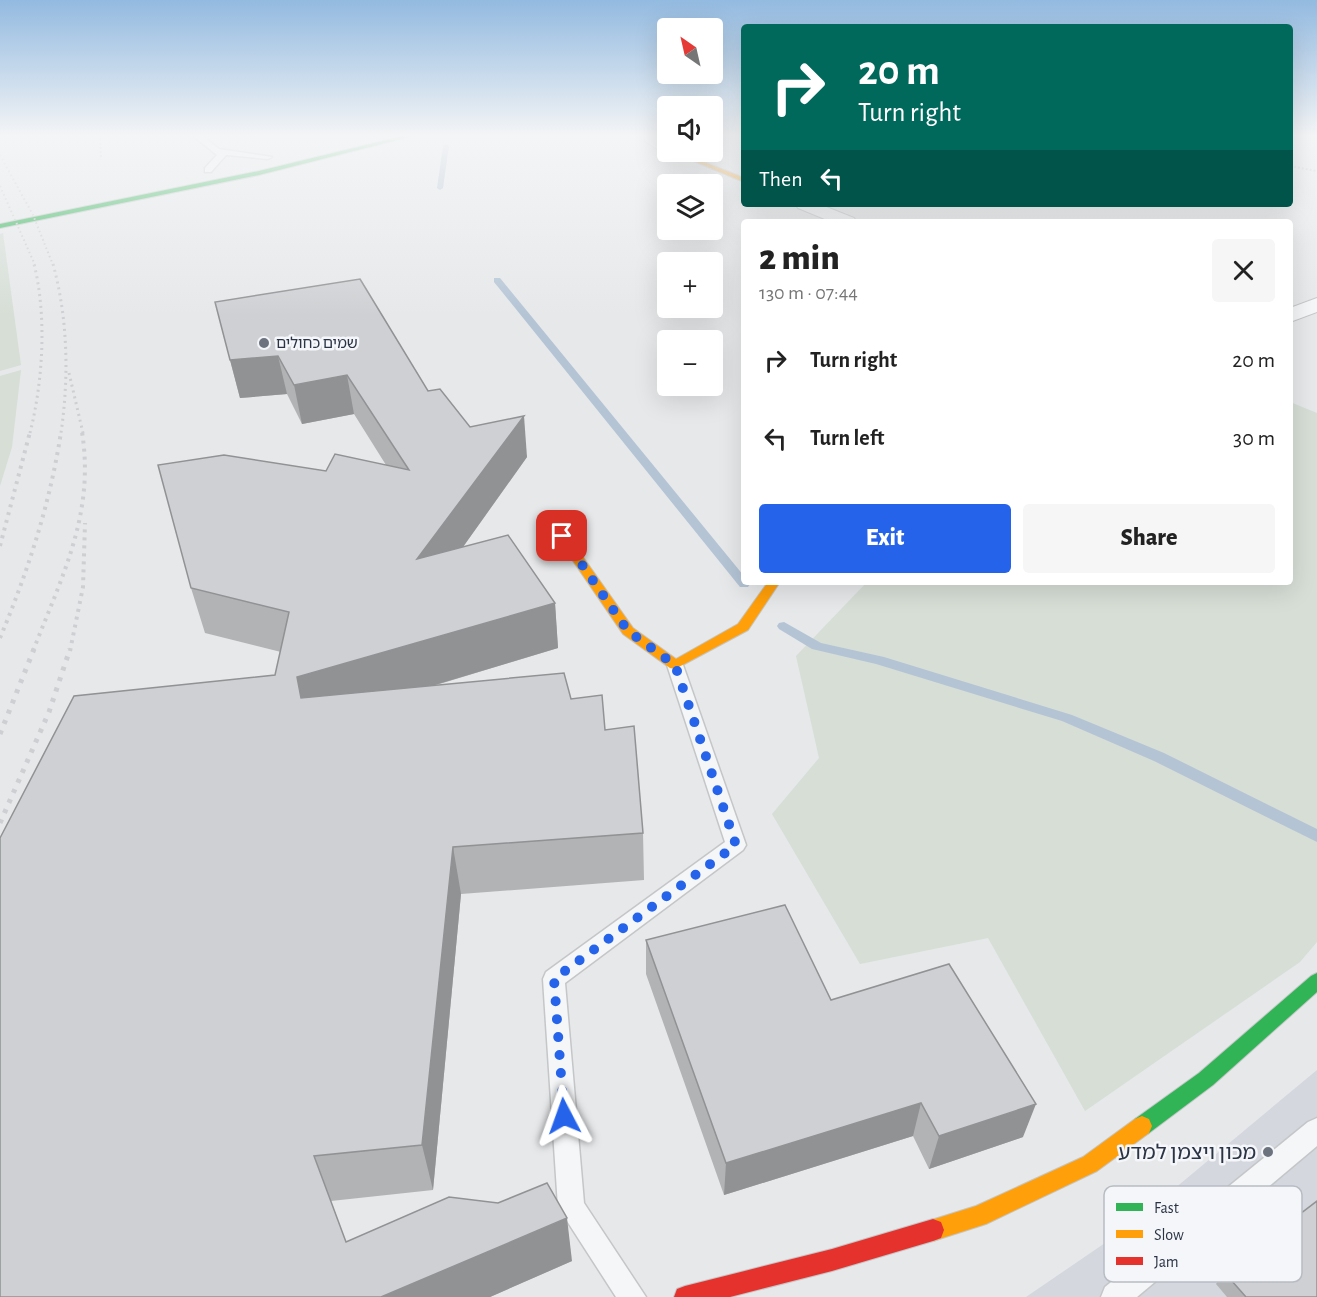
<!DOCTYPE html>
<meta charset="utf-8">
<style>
:root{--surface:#fff;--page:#f6f6f6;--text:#222;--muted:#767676;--accent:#2563eb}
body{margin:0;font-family:"Alegreya Sans","Noto Sans Hebrew",sans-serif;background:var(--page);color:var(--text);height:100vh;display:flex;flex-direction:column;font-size:22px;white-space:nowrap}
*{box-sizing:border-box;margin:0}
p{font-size:20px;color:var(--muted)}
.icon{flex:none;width:33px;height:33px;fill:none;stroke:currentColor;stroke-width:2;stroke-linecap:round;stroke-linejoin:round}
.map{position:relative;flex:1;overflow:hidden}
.side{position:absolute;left:741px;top:219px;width:552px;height:366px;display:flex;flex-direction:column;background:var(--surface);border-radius:6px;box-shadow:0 6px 24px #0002}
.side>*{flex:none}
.hud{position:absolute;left:741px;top:24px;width:552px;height:183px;border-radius:6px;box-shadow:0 6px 24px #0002;background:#00695c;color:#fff;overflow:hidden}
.needle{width:39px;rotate:326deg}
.buttons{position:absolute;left:657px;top:18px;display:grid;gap:12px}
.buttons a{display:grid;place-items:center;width:66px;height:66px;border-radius:6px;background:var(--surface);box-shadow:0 6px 24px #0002;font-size:30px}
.pin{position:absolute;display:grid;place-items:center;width:51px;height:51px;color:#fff;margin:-26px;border-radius:12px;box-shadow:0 3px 9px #0006}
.me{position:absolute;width:66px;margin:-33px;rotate:356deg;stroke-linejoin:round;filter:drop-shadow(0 0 4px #0008)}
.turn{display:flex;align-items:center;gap:21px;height:126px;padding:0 18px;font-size:27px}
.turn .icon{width:78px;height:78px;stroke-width:2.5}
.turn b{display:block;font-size:42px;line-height:51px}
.then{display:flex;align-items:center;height:57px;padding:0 18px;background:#0003;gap:12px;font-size:22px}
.round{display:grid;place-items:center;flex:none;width:63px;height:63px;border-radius:6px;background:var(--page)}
.headline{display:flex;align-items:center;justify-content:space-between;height:102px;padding:0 18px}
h1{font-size:36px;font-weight:800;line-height:45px}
.primary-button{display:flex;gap:12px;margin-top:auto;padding:12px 18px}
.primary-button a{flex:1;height:69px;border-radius:6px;background:var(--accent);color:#fff;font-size:24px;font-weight:800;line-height:69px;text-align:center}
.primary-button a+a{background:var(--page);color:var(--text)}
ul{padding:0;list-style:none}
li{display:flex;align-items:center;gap:18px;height:78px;padding:0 18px}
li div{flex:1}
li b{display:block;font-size:22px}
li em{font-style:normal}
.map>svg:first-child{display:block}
</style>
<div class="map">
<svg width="1317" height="1297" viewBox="0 0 1317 1297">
<rect width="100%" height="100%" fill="#e6e8ea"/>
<!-- built -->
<path fill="#d4d7dd" d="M 1317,1070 L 1317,1297 L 1026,1297 L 1127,1228 Z"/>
<!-- green -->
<g fill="#d6ded6">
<path d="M 3,233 L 21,365 L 0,371 L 0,234 Z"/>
<path d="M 21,370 L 12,447 L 0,486 L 0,376 Z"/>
<path d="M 1290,402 L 1317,413 L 1317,942 L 1300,962 L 1085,1111 L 988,938 L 860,964 L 772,814 L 819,758 L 796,656 L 867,582 L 1290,582 Z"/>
</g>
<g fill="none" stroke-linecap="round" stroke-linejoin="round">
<!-- stream -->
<g fill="#b4c4d5" fill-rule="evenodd">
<path d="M 446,144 L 449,146 L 443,188 L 440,190 L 437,188 L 443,146 Z"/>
<path d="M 494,278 L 500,278 L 744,576 L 744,582 L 750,584 L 748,587 L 740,587 L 494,282 Z"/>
<path d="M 784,622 L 821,643 L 884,657 L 1072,715 L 1164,753 L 1317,829 L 1317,842 L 1154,761 L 1062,721 L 876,664 L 812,649 L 779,629 L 777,626 L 779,623 Z"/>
</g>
<!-- lane casing -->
<g stroke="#c4c6c8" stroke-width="3">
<g id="lane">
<path d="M 192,135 L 201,135 L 219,149 L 272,157 L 268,159 L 226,155 L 211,172 L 205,172 L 205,168 L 217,155 Z"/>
<path d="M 675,660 L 683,665 L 746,845 L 743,850 L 565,983 L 584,1203 L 646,1297 L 616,1297 L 558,1207 L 543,979 L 546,972 L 725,842 L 667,665 Z"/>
<path d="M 1317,1118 L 1317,1146 L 1137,1297 L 1101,1297 L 1105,1287 L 1308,1122 Z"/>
</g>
</g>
<!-- street casing -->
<g stroke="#c4c6c8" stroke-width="2">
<g id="street">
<path d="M 635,135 L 654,135 L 668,142 L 668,152 L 674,152 L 662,152 Z"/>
<path d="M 795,204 L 819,204 L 854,218 L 857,222 L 832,222 L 798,208 Z"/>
<path d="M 1317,298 L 1317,312 L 1290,322 L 1290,308 Z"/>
</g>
</g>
<!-- fast casing -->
<g stroke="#c4c6c8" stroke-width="2">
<g id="fast">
<path d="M 407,135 L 417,135 L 259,175 L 0,228 L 0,224 L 259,171 Z"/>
<path d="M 1317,973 L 1317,992 L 1213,1085 L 1149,1133 L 1142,1136 L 1135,1133 L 1132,1126 L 1135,1119 L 1199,1073 L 1311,976 Z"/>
</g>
</g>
<!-- slow casing -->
<g stroke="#c4c6c8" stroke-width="2">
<g id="slow">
<path d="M 672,152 L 679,152 L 744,178 L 744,182 Z"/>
<path d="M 562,532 L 566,533 L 633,628 L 676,659 L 738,624 L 768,582 L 780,582 L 748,630 L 675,669 L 670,668 L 623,634 L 556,536 Z"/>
<path d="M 1142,1116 L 1149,1119 L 1152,1126 L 1149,1133 L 1097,1171 L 986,1224 L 933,1241 L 925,1238 L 922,1230 L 925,1222 L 976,1206 L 1083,1157 L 1135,1119 Z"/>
</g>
</g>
<!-- jam casing -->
<g stroke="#c4c6c8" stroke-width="2">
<path id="jam" d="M 933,1219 L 941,1222 L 944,1230 L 941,1238 L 933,1241 L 832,1271 L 730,1297 L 674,1297 L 677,1289 L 685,1286 L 832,1249 Z"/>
</g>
<!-- path -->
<g stroke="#c5c6ca" stroke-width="2" stroke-dasharray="2 2" stroke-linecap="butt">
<path d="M 100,135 L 101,159"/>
<path d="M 1290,166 L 1317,171"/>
</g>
<!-- lane -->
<use href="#lane" fill="#f5f6f7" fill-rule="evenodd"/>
<!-- street -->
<use href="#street" fill="#f5f6f7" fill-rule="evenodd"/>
<!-- fast -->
<use href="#fast" fill="#30b455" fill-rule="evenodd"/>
<!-- slow -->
<use href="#slow" fill="#ff9f0a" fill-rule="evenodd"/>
<!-- jam -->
<use href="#jam" fill="#e5322d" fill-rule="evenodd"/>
<!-- rail-far3 -->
<g stroke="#cecfd2" stroke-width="2" stroke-dasharray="1.5 3" stroke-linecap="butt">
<path d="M 0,155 L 33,215 L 53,265"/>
<path d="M 0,186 L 35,265"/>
</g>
<!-- rail-far2 -->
<g stroke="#cecfd2" stroke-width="3" stroke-dasharray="2 4" stroke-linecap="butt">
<path d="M 53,264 C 68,319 69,377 61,433"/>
<path d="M 69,373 L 83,433"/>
<path d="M 30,433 C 43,381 47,316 34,264"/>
</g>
<!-- rail-far1 -->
<g stroke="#cecfd2" stroke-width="4" stroke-dasharray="3 5" stroke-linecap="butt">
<path d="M 0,546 L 30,432"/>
<path d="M 0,638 C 28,571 50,504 61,432"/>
<path d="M 33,651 C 62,576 95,514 82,432"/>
<path d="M 70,651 L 83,587 L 85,523"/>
</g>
<!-- rail -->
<g stroke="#cecfd2" stroke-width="5" stroke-dasharray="4 7" stroke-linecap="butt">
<path d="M 0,734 L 34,649"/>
<path d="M 0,823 L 49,712 L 70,649"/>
</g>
</g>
<!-- wall -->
<g fill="#b1b3b5">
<path d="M 215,302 L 428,391 L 470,427 L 527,457 L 463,547 L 555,603 L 558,648 L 433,686 L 571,699 L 605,730 L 643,833 L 644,880 L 461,894 L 433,1190 L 331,1201 L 346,1242 L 572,1261 L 490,1297 L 0,1297 L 275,675 L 281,652 L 205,633 L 191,588 L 326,471 L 386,465 L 354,414 L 302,424 L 287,394 L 240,398 Z"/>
<path d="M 646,940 L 831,1000 L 1023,1137 L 929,1169 L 913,1136 L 724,1195 L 646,974 Z"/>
<path d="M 1224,1272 L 1317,1297 L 1227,1297 L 1216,1284 Z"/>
</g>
<!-- shaded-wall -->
<g fill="#909294">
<path d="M 278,356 L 287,394 L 240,398 L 230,360 Z"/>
<path d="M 347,375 L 354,414 L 302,424 L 294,385 Z"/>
<path d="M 524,416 L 527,457 L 423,603 L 417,559 Z"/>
<path d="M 555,603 L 558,648 L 308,723 L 301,698 L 297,677 Z"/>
<path d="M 453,847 L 461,894 L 433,1190 L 422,1145 Z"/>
<path d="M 921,1103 L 913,1136 L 724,1195 L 726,1163 Z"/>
<path d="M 1036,1104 L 1023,1137 L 929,1169 L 939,1136 Z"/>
<path d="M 567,1218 L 572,1261 L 490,1297 L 381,1297 Z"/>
</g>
<!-- building -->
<g fill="#ced0d3" stroke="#909294" stroke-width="1.5">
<path d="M 360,279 L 428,391 L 440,389 L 470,427 L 524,416 L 417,559 L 508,535 L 555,603 L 297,677 L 301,698 L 564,673 L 571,699 L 602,695 L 605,730 L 634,726 L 643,833 L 453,847 L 422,1145 L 314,1156 L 346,1242 L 449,1197 L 498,1203 L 547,1183 L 567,1218 L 381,1297 L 0,1297 L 0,838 L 74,696 L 275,675 L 289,612 L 191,588 L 158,465 L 224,455 L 326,471 L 335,454 L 409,470 L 347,375 L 294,385 L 278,356 L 230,360 L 215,302 Z"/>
<path d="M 785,905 L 831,1000 L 949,964 L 1036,1104 L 939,1136 L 921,1103 L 726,1163 L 646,940 Z"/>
<path d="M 1317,1201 L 1317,1297 L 1246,1297 L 1224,1272 Z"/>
</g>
<!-- sky -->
<linearGradient id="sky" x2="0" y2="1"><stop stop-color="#93bae0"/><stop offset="0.43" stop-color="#f4f5f6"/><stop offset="1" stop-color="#f4f5f6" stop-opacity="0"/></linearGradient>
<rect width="1317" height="316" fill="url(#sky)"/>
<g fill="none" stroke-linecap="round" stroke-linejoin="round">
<!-- route -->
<path stroke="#2563eb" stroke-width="10" stroke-dasharray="0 18" d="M 562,536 L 628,631 L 675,665 L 736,845 L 554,979 L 564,1116"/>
</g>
<!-- markers -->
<g fill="#6c737f" stroke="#f4f6f9" stroke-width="2">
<circle cx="264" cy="343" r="6"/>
<circle cx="1268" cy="1152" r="6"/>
</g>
<g text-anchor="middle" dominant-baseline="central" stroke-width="5" stroke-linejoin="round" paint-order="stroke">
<!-- far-poi labels -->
<g font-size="15" fill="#2b3445" stroke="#f4f6f9" text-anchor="start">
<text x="276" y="343">שמים כחולים</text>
</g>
<!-- near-poi labels -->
<g font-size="21" fill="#2b3445" stroke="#f4f6f9" text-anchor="end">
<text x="1256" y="1152">מכון ויצמן למדע</text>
</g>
</g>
<!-- legend -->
<rect x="1104" y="1186" width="198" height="96" rx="9" fill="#f4f6f9" stroke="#b8bcc3" stroke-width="1.5"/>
<rect x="1116" y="1203" width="27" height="8" fill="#30b455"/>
<rect x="1116" y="1230" width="27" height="8" fill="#ff9f0a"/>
<rect x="1116" y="1257" width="27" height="8" fill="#e5322d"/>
<g font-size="16" fill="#2b3445">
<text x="1154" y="1213">Fast</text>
<text x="1154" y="1240">Slow</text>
<text x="1154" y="1267">Jam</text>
</g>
</svg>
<div class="buttons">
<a><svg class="needle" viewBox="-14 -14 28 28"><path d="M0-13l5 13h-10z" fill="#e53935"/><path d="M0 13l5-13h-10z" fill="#767676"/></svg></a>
<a><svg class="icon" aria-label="sound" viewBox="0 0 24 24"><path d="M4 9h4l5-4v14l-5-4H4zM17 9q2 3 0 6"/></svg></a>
<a><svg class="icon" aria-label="layers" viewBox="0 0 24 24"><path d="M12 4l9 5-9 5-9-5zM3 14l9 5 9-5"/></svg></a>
<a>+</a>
<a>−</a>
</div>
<div class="pin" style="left:562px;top:536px;background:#d93025"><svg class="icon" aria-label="arrive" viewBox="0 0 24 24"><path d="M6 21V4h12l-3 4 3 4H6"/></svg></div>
<svg class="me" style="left:564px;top:1116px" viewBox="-20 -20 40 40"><path d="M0-17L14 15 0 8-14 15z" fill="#2563eb" stroke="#fff" stroke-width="4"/></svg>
<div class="hud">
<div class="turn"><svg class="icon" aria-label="right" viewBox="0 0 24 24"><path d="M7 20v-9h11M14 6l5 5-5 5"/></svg><div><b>20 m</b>Turn right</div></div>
<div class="then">Then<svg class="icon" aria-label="left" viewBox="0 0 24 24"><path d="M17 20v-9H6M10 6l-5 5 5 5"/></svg></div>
</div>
<section class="side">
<div class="headline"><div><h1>2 min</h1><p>130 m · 07:44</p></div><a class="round"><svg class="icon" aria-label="close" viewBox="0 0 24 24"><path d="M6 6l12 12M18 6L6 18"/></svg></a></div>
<ul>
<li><svg class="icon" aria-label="right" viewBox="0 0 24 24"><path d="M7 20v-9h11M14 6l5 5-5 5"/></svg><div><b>Turn right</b></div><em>20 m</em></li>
<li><svg class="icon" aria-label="left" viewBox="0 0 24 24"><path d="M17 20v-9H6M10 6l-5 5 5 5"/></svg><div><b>Turn left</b></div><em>30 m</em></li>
</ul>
<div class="primary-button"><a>Exit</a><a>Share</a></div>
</section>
</div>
